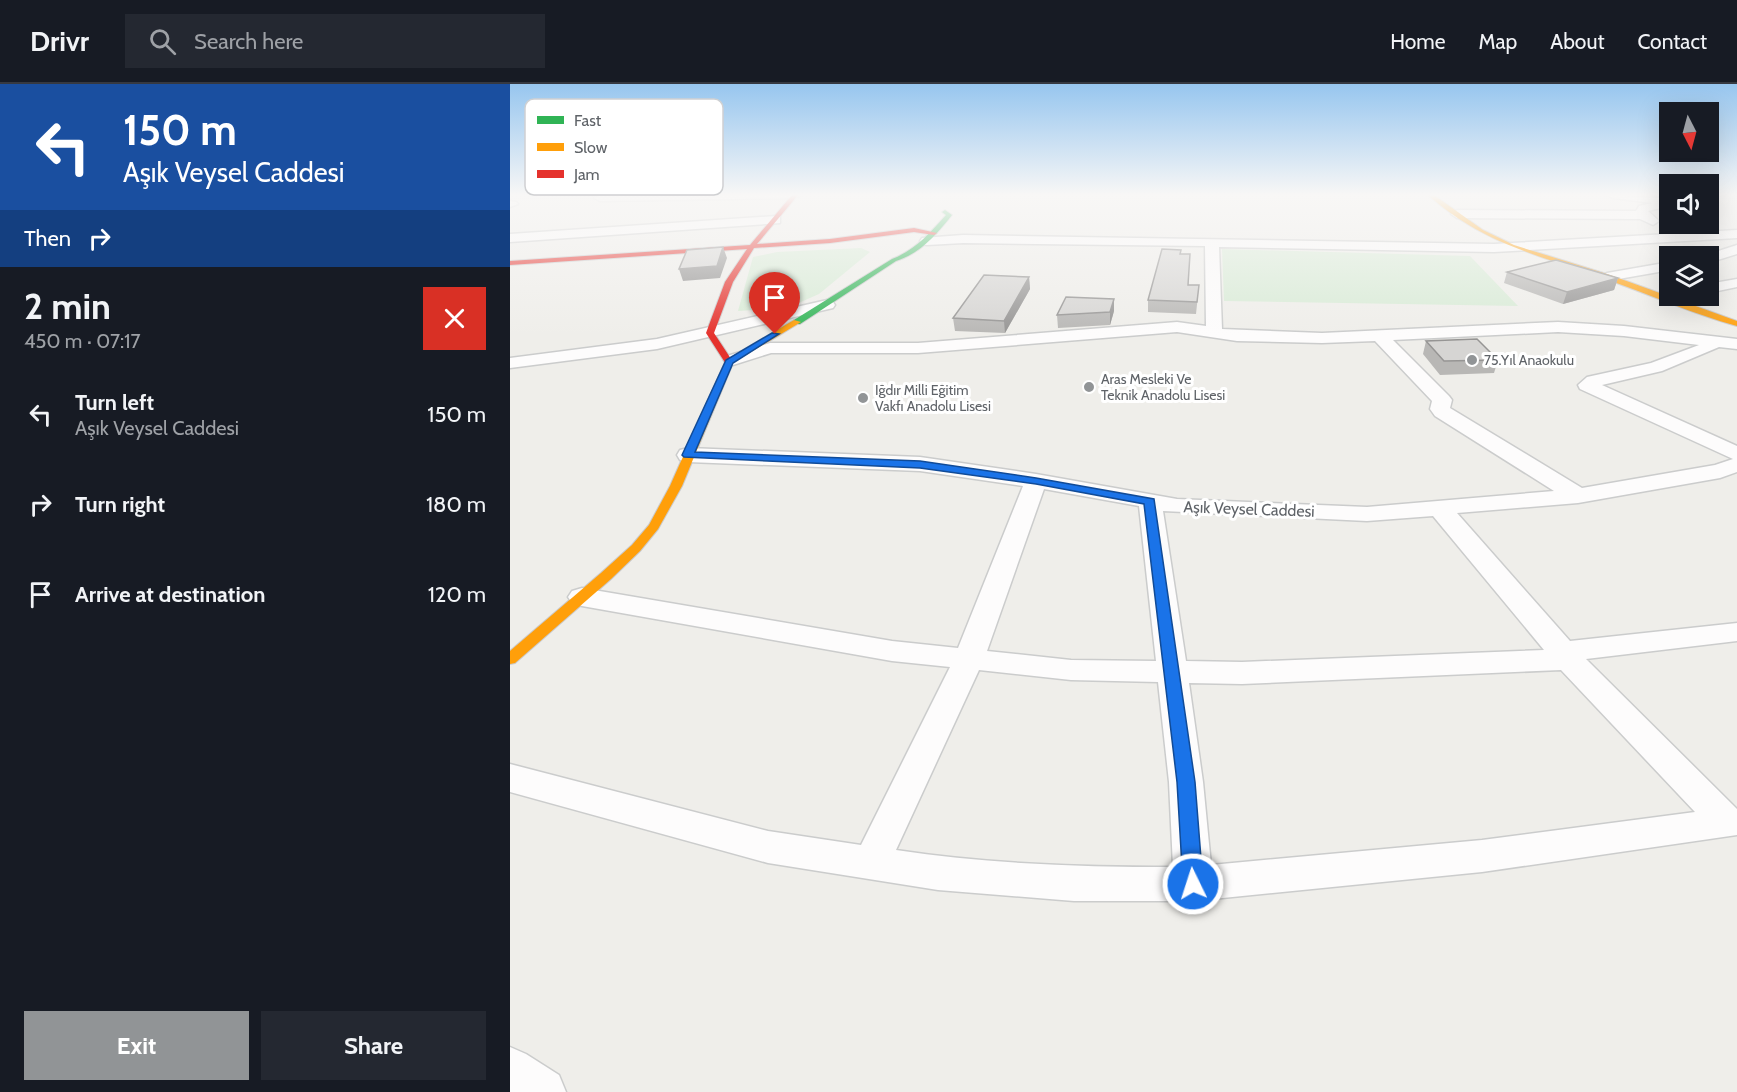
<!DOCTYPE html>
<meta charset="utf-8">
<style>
:root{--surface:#171b24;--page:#242831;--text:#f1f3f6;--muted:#9ea1a6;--line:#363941;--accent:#919496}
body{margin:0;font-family:Cabin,sans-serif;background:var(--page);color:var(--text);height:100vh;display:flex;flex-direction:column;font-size:22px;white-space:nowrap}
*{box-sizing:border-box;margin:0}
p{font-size:20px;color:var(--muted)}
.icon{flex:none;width:33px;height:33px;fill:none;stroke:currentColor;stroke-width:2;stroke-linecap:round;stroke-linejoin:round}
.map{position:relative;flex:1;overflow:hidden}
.panel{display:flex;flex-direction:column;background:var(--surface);width:510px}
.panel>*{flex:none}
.top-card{background:#1a4fa0;color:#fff;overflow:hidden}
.needle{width:39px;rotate:174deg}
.tools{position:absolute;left:1149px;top:18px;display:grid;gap:12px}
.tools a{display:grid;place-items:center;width:60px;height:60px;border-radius:0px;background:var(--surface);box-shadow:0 6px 24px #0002;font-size:30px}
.pin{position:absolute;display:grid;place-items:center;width:51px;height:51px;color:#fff;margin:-62px -26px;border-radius:50% 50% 50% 0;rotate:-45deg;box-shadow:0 0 6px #0007}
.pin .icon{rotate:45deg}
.me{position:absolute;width:66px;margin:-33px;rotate:356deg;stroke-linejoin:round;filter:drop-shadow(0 0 4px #0008)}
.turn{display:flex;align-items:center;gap:21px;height:126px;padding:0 24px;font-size:27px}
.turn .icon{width:78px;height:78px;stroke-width:2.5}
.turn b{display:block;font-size:42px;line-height:51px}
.then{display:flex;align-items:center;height:57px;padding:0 24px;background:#0003;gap:12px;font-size:22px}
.round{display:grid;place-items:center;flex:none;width:63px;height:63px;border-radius:0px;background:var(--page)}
.overview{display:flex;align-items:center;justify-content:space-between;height:102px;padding:0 24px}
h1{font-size:36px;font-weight:700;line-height:45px}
.action{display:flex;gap:12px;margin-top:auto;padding:12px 24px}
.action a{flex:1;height:69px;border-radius:0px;background:var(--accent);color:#fff;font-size:24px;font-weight:700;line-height:69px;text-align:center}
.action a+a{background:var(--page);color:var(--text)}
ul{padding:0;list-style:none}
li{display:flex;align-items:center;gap:18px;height:90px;padding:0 24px}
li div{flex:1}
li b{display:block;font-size:22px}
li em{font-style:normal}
header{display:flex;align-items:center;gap:36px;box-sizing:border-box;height:84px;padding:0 30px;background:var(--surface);border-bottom:2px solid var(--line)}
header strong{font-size:28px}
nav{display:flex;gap:33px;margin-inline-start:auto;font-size:21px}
.search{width:420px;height:54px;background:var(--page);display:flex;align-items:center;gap:15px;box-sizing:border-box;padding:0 21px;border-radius:0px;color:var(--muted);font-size:22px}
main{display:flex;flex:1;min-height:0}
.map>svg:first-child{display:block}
</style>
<header>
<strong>Drivr</strong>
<div class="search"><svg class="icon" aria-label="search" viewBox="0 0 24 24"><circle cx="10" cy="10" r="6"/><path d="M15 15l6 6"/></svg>Search here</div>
<nav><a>Home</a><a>Map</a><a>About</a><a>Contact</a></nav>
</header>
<main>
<section class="panel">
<div class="top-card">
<div class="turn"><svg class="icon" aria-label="left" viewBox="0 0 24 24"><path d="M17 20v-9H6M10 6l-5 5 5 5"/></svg><div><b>150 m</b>Aşık Veysel Caddesi</div></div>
<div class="then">Then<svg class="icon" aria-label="right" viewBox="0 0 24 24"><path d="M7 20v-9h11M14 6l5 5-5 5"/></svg></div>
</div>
<div class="overview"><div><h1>2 min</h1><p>450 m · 07:17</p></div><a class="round" style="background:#d93025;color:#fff"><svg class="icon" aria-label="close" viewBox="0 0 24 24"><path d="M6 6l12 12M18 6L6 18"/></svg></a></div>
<ul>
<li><svg class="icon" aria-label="left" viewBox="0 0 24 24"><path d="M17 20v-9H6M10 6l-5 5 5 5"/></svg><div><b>Turn left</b><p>Aşık Veysel Caddesi</p></div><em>150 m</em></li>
<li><svg class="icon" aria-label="right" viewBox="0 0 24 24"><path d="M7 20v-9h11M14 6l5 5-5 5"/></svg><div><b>Turn right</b></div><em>180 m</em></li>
<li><svg class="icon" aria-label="arrive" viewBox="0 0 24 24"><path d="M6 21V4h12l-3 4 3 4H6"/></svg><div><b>Arrive at destination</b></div><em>120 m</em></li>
</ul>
<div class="action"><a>Exit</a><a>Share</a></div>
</section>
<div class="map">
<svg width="1227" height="1008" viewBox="0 0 1227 1008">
<rect width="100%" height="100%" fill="#efeeea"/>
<!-- green -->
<g fill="#d8ebd6">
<path d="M 351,164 L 360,168 L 309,210 L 284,221 L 274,224 L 228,227 L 243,173 L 267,168 Z"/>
<path d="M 712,165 L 960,172 L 1008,222 L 714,217 Z"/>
</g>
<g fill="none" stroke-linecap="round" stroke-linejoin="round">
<!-- street casing -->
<g stroke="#cbcccc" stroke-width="3">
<g id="street">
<path d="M 291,111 L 285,114 L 90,117 L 84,114 L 89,111 Z"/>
<path d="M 1097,111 L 1150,114 L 1151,117 L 1160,115 L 1160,122 L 1138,127 L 1149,137 L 1143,141 L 1130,135 L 947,134 L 941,130 L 947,126 L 1126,127 L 1129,122 L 1142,119 L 1103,114 Z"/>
<path d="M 0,117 L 6,118 L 8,120 L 0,123 Z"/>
<path d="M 266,132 L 270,133 L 270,139 L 0,158 L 0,150 Z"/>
<path d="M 1227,146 L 1227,154 L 984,168 L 709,163 L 712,245 L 812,249 L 1048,238 L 1114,242 L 1227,255 L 1227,265 L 1209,263 L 1152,287 L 1092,301 L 1227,362 L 1227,388 L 1210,394 L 1068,419 L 947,429 L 1060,557 L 1227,539 L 1227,557 L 1076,575 L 1227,725 L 1227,751 L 972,788 L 683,817 L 564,817 L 428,806 L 258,779 L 0,708 L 0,680 L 258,747 L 351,761 L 440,583 L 382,577 L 72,522 L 62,519 L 58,513 L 62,507 L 72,504 L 382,557 L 448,564 L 513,402 L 410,387 L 178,378 L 170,376 L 167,371 L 170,366 L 178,364 L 410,373 L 526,390 L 667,415 L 857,423 L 1044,407 L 925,332 L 920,325 L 922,317 L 865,257 L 812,259 L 727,257 L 667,248 L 408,269 L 261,269 L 223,281 L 217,280 L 214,276 L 217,272 L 260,259 L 408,259 L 667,238 L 696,242 L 695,162 L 453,159 L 417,161 L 412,160 L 410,157 L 412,154 L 453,151 L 984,160 ZM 1048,248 L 1114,252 L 1189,261 L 1141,279 L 1077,293 L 1068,301 L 1070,305 L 1223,375 L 1205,381 L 1072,404 L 940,324 L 942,316 L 939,312 L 883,256 ZM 534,405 L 629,422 L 646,577 L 561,576 L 477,567 ZM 653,427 L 857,437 L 923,432 L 1034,566 L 732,578 L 676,577 ZM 469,586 L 561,596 L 648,598 L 659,698 L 663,783 C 570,783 478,780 386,766 ZM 1051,586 L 1185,728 L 972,756 L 701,781 L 693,698 L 679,599 L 732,600 Z"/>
<path d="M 1227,161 L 1227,170 L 1198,179 L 1198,172 L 1193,172 Z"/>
<path d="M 1160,178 L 1160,186 L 1097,197 L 1090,193 L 1097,189 Z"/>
<path d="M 1227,195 L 1227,203 L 1198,209 L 1198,200 Z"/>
<path d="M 317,216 L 323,218 L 325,221 L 323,224 L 147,265 L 0,284 L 0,274 L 147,255 Z"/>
<path d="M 0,963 L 16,970 L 49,991 L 56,1008 L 0,1008 Z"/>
</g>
</g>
<!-- fast casing -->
<g stroke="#cacacb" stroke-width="2">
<path id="fast" d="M 435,126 L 442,131 C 426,151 411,169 386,177 L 290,240 L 284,240 L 284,236 L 382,175 C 405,166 419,150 436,131 L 432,128 Z"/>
</g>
<!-- slow casing -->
<g stroke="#cacacb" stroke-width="2">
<g id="slow">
<path d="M 918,111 L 924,111 L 973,146 L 1004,161 L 1100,191 L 1227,237 L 1227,242 C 1183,230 1141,211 1098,196 C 1030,171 974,161 918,111 Z"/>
<path d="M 284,236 L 291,238 L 223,279 L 172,402 L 148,445 L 130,467 L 101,495 L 5,579 L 0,580 L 0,567 L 91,489 L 122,461 L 139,441 L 160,402 L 216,276 Z"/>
</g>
</g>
<!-- jam casing -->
<g stroke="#cacacb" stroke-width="2">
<path id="jam" d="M 282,111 L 288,111 L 247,160 L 320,155 L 404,144 L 427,149 L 424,151 L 404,148 L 320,159 L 244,164 L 223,198 L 204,249 L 223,278 L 219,281 L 216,280 L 196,249 L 215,198 L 237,165 L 0,181 L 0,177 L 240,161 Z"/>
</g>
<!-- street -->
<use href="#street" fill="#fdfcfc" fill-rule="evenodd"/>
<!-- fast -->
<use href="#fast" fill="#30b455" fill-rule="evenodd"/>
<!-- slow -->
<use href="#slow" fill="#ff9f0a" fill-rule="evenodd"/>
<!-- jam -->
<use href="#jam" fill="#e5322d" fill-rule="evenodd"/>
</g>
<!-- wall -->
<g fill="#b8b7b5">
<path d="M 670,170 L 678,201 L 689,201 L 686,230 L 638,228 L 638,216 Z"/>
<path d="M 997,188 L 1108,194 L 1104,206 L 1053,220 L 994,199 Z"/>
<path d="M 519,193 L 520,205 L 495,249 L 445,247 L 443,234 Z"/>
<path d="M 604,227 L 600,241 L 548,244 L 547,231 Z"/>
<path d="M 916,257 L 988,276 L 984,289 L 930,291 L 913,270 Z"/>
</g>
<!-- shaded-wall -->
<g fill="#969594">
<path d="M 213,163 L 217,174 L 210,194 L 173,197 L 169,185 Z"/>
<path d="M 519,193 L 520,205 L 495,249 L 494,237 Z"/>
<path d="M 1108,194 L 1104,206 L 1053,220 L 1057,208 Z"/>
<path d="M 604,215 L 604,227 L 600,241 L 600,228 Z"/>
</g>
<!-- building -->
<g fill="#d6d5d3" stroke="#969594" stroke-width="1.5">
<path d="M 213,163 L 207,182 L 169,185 L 177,166 Z"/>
<path d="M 652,165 L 671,166 L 670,170 L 680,170 L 678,201 L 689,201 L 687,218 L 638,216 Z"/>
<path d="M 1046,176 L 1108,194 L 1057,208 L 997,188 Z"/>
<path d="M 474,191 L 519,193 L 494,237 L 443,234 Z"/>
<path d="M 556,213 L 604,215 L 600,228 L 547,231 Z"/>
<path d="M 967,255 L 988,276 L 934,277 L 916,257 Z"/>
</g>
<!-- sky -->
<linearGradient id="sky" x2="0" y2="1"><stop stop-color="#97c6ef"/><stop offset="0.44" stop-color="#f8f7f6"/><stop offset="1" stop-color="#f8f7f6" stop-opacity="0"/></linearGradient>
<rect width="1227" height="252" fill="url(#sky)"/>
<!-- route -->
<path fill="#1a73e8" stroke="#114b97" stroke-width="1.5" d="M 262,249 L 269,250 L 223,279 L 185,368 L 410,377 L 526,394 L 644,415 L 685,698 L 693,800 L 690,806 L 683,808 L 676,806 L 673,800 L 667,698 L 634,420 L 526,400 L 410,384 L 174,373 L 172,371 L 216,276 Z"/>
<!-- markers -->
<g fill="#919496" stroke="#fff" stroke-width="2">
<circle cx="962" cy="276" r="6"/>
<circle cx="579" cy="303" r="6"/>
<circle cx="353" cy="314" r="6"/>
</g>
<g text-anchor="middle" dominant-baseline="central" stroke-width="6" stroke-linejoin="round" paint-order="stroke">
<!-- far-poi labels -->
<g font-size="14" fill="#5f6368" stroke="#fff" text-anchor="start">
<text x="974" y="276">75.Yıl Anaokulu</text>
<text x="591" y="295">Aras Mesleki Ve<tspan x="591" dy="16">Teknik Anadolu Lisesi</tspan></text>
<text x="365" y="306">Iğdır Milli Eğitim<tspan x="365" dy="16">Vakfı Anadolu Lisesi</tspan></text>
</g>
<!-- street labels -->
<g font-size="16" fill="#5f6368" stroke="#fff">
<text transform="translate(739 425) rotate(2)">Aşık Veysel Caddesi</text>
</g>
</g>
<!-- legend -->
<rect x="15" y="15" width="198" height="96" rx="9" fill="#fff" stroke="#cfd0d2" stroke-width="1.5"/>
<rect x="27" y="32" width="27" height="8" fill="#30b455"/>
<rect x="27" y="59" width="27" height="8" fill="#ff9f0a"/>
<rect x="27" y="86" width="27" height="8" fill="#e5322d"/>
<g font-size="16" fill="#5f6368">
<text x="64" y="42">Fast</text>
<text x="64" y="69">Slow</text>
<text x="64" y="96">Jam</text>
</g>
</svg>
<div class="tools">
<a><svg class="needle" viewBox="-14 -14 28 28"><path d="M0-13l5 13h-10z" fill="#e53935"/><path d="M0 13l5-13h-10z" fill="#9ea1a6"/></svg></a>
<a><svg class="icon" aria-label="sound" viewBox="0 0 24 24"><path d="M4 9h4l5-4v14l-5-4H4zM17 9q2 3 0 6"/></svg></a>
<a><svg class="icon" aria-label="layers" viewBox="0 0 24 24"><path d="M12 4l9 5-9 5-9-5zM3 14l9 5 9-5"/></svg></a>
</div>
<div class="pin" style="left:265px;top:250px;background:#d93025"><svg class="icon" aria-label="arrive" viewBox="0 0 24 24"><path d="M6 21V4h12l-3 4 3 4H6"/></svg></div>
<svg class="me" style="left:683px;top:800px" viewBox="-20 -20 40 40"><circle r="17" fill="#1a73e8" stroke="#fff" stroke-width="3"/><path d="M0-11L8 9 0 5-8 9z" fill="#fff"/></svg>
</div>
</main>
